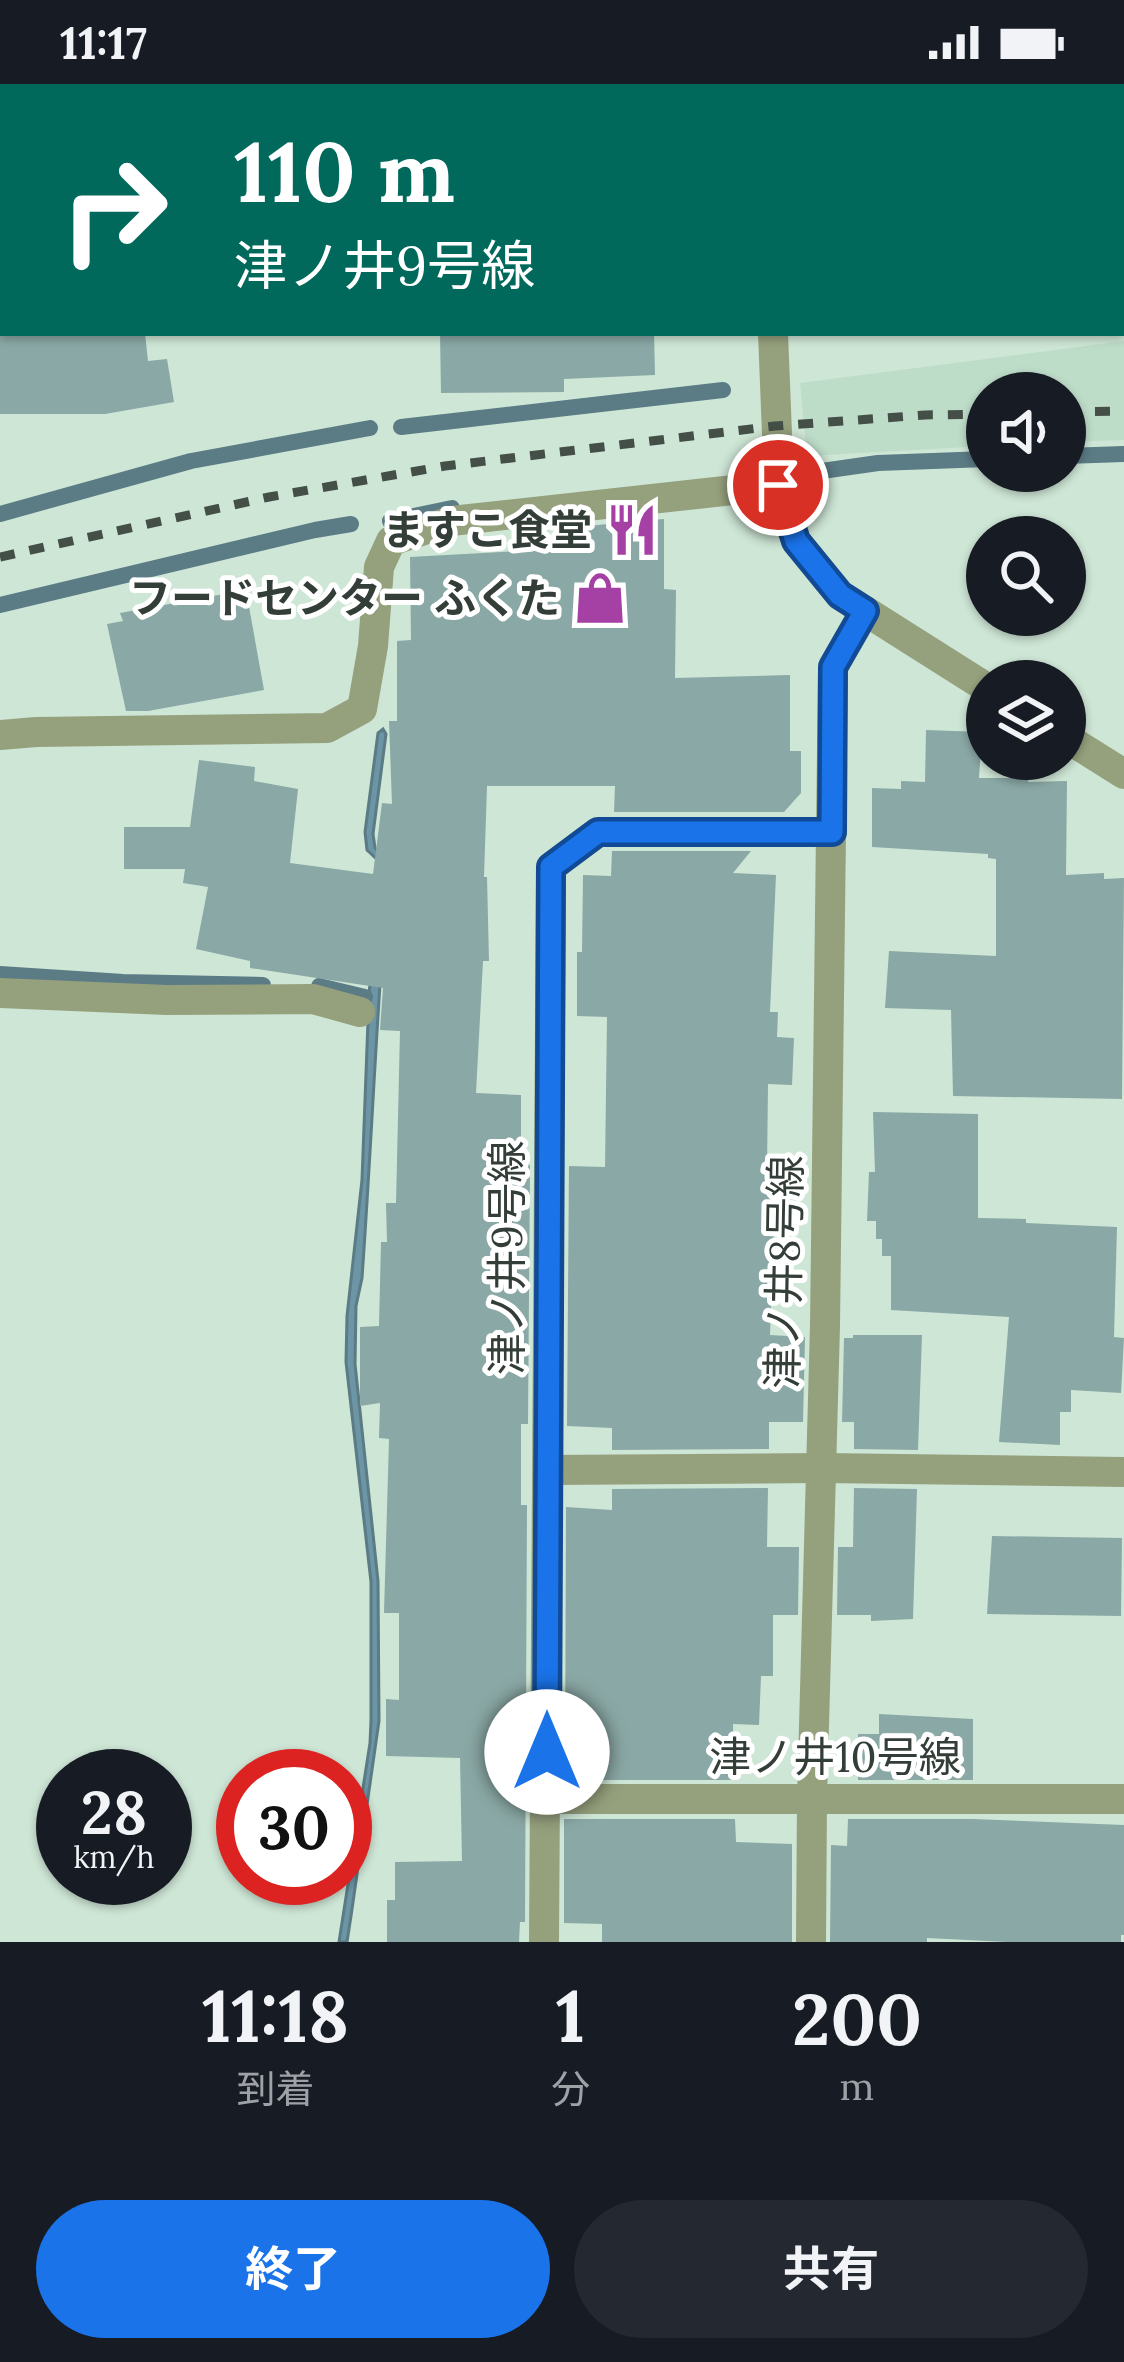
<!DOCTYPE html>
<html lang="ja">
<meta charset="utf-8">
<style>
:root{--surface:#171b24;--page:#242831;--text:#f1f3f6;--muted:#9ea1a6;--accent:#1a73e8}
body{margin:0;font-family:Lora,"Noto Sans JP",serif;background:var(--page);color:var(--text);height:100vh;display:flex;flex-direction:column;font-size:45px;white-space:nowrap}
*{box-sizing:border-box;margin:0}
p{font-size:39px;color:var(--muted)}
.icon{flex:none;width:66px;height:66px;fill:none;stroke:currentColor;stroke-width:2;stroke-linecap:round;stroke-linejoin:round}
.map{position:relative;height:1858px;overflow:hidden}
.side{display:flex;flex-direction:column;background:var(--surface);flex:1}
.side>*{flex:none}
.guide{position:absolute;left:0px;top:0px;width:1125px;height:252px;box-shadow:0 3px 9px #0004;background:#00695c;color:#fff;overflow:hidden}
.buttons{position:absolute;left:966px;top:288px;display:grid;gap:24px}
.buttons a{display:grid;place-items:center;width:120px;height:120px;border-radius:50%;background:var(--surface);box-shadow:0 3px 9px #0004;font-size:60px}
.speed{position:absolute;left:36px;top:1665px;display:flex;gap:24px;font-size:60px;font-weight:700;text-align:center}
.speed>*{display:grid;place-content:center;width:156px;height:156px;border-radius:50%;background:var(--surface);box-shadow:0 3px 9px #0004;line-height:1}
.speed small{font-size:30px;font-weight:400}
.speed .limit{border:18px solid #d22;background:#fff;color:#111}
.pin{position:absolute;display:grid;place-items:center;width:102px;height:102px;color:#fff;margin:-51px;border:6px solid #fff;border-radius:50%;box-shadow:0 3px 12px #0007}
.me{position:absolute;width:132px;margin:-66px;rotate:0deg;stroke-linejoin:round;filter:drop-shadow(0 0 9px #0008)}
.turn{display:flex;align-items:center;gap:42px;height:252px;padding:0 36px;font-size:54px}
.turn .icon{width:156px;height:156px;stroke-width:2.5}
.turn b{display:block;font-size:84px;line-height:102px}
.eta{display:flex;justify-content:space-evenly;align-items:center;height:204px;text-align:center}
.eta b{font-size:72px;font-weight:700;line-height:84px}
.primary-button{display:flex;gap:24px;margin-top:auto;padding:24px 36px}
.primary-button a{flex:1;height:138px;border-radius:72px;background:var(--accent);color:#fff;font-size:48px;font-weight:700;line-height:138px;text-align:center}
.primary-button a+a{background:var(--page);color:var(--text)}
.status{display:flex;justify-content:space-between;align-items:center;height:84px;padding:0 60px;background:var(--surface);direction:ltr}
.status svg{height:33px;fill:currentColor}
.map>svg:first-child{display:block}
</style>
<div class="status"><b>11:17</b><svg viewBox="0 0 49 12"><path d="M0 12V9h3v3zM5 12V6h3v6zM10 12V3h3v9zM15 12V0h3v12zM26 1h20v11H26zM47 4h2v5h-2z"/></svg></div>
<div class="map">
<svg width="1124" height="1858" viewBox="0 0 1124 1858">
<rect width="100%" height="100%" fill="#cee6d6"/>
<!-- built -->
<path fill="#beddc9" d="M 1124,257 L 1124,356 L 1065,358 L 1065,309 L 987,309 L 987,362 L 807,372 L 800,299 Z"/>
<!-- water -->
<path fill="#6c95a6" stroke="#5b7b85" stroke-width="3" d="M 383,645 L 386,650 L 373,750 L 375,764 L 389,777 C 377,916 372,1055 362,1194 L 356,1222 L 355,1280 L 378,1497 L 379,1637 L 351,1832 L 347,1858 L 339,1858 L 370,1659 L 371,1636 L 371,1498 L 346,1278 L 347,1232 L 362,1096 L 369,910 L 382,780 L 367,766 L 365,748 L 378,649 Z"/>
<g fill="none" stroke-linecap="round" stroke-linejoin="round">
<!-- stream -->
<g stroke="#5b7b85" stroke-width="16">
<path d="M 846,0 L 846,3"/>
<path d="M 401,343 L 723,306"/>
<path d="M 1065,372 L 1124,370"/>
<path d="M 822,387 L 878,379 L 987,375"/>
<path d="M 0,430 L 191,377 L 370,344"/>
<path d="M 390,437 L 452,424"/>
<path d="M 0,521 L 315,446 L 351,440"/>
<path d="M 0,890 L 123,898 L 263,901"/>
<path d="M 319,902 L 365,913"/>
</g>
</g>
<!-- building -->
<g fill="#8aa8a5">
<path d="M 0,249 L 145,249 L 148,277 L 167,275 L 174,318 L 105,330 L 0,330 Z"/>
<path d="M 440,249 L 654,249 L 655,291 L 564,295 L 564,308 L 441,309 Z"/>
<path d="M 664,435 L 664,505 L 676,506 L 675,594 L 790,591 L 790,667 L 801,667 L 801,709 L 784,728 L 614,728 L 615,702 L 487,702 L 484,793 L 487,793 L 489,877 L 483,877 L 476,1009 L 521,1011 L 521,1081 L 530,1081 L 528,1340 L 521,1340 L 521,1421 L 527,1421 L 525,1838 L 520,1838 L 519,1858 L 387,1858 L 387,1816 L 395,1816 L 395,1778 L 462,1777 L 460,1674 L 386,1672 L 386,1615 L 399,1616 L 399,1529 L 384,1529 L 389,1355 L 379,1354 L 380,1319 L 360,1322 L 360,1243 L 379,1242 L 381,1158 L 387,1158 L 386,1119 L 396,1119 L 400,947 L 380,946 L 383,904 L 250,884 L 250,877 L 196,865 L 208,803 L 183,799 L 185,785 L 124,785 L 124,743 L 190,743 L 199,676 L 255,683 L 254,697 L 298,705 L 290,779 L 373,790 L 382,719 L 392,720 L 389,637 L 397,637 L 397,557 L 411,556 L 410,473 L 520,467 L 520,454 L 576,454 L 575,443 Z"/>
<path d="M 246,506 L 264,606 L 148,627 L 126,627 L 107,540 L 123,537 L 120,529 Z"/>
<path d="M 926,646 L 982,648 L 979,694 L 1029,694 L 1028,698 L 1067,697 L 1066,791 L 1104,789 L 1104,795 L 1124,794 L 1122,1015 L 953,1012 L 951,926 L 885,924 L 889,867 L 996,872 L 996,775 L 988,774 L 988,770 L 872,763 L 872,704 L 901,705 L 901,697 L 925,698 Z"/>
<path d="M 612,767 L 751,767 L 733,789 L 776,791 L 770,928 L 778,928 L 777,953 L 794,954 L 792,1001 L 768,1000 L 767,1085 L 776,1085 L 770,1251 L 805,1253 L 803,1338 L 769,1338 L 769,1365 L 612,1366 L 612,1344 L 567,1342 L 569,1082 L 605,1083 L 607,933 L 577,932 L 577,868 L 582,868 L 583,791 L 611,792 Z"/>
<path d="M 873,1028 L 978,1030 L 978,1134 L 1026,1135 L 1026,1139 L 1117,1143 L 1114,1253 L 1124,1254 L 1121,1309 L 1071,1306 L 1071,1328 L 1060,1328 L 1060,1361 L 999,1358 L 1009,1233 L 891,1226 L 891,1172 L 882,1172 L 882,1155 L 876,1155 L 876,1137 L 867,1137 L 869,1088 L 875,1088 Z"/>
<path d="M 853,1251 L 922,1251 L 918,1366 L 854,1365 L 854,1338 L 842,1338 L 844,1254 L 853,1254 Z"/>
<path d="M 768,1404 L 767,1463 L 799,1463 L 798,1531 L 773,1531 L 773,1592 L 761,1592 L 759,1641 L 733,1640 L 734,1696 L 565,1696 L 566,1423 L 612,1426 L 612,1405 Z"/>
<path d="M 854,1404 L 917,1405 L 913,1535 L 871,1537 L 871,1531 L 837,1531 L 838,1463 L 853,1463 Z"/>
<path d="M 992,1452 L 1122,1454 L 1121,1532 L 987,1530 Z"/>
<path d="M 879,1630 L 973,1635 L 973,1696 L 858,1696 L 858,1650 L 879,1650 Z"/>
<path d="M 564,1735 L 735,1735 L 736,1758 L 792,1760 L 792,1858 L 602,1858 L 602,1840 L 564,1839 Z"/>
<path d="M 848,1735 L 973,1735 L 1124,1741 L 1124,1851 L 1121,1851 L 1121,1858 L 1007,1858 L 927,1854 L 927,1858 L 830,1858 L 831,1761 L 847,1762 Z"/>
</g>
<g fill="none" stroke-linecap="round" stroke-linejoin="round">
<!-- street -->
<g stroke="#95a07d" stroke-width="30">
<path d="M 773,249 L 779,401 L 796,457 L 840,511 L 987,604"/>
<path d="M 0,651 L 36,648 L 327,644 L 362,625 L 373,562 L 379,483 L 391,457 L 451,437 L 779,401"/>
<path d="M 1065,653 L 1124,690"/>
<path d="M 0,909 L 167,916 L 313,915 L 360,928"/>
<path d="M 548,1386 L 822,1384 L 1124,1388"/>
<path d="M 546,1715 L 1124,1715"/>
<path d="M 544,1858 L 551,783 L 598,748 L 832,748"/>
<path d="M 811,1858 L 812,1715 L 825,1242 L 833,583 L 865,527"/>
</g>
<!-- secondary -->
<g stroke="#71814d" stroke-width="30">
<path d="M 1122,80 L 1124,80"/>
<path d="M 0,126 L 3,126"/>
</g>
<!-- rail -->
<g stroke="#444f48" stroke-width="9" stroke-dasharray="15 15" stroke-linecap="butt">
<path d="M 1065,328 L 1124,327"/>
<path d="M 0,473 L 269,413 L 445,382 L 775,342 L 925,331 L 987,330"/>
</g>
</g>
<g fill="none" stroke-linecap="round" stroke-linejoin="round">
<!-- route casing -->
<g stroke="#114b97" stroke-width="30">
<path id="route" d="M 547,1668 L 551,783 L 598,748 L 832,748 L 833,583 L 865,527 L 840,511 L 796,457 L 778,401"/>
</g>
<!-- route -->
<use href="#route" stroke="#1a73e8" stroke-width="21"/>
</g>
<!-- icons -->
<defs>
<g id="restaurant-bare" transform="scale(4.14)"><path d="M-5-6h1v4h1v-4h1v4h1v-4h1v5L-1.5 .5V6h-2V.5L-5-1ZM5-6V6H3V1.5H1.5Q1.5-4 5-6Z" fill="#a540a4" stroke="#fff" stroke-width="2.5" paint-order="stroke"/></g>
<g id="shop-bare" transform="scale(4.14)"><path d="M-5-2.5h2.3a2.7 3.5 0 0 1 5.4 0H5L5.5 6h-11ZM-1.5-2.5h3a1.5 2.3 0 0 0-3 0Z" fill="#a540a4" stroke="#fff" stroke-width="2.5" paint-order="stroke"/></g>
</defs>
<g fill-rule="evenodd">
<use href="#restaurant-bare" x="632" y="446"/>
<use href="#shop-bare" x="600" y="514"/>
</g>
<g text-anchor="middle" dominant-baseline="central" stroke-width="10" stroke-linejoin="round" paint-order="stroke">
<!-- poi labels -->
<g font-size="42" font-weight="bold" fill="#343e38" stroke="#fff" text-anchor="end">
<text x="592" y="446">ますこ食堂</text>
<text x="560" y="514">フードセンター ふくた</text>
</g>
<!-- street labels -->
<g font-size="42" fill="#343e38" stroke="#fff">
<text transform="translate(507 1174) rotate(-90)">津ノ井9号線</text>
<text transform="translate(784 1188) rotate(-89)">津ノ井8号線</text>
<text x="835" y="1673">津ノ井10号線</text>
</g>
</g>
</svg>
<div class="buttons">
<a><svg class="icon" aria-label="sound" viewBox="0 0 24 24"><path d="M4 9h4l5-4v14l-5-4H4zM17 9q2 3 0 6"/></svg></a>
<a><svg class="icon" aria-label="search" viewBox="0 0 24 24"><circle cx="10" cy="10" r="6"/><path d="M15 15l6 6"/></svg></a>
<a><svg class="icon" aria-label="layers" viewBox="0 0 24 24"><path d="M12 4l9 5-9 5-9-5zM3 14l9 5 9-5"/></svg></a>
</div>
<div class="speed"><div>28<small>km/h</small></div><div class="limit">30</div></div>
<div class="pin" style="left:778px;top:401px;background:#d93025"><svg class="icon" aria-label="arrive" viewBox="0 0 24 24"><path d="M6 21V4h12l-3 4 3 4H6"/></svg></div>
<svg class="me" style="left:547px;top:1668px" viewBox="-20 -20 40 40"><circle r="19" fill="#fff"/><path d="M0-13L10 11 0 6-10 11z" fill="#1a73e8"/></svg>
<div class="guide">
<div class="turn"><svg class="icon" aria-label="right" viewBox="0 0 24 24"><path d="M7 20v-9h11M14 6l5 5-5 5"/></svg><div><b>110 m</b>津ノ井9号線</div></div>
</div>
</div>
<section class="side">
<div class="eta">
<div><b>11:18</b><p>到着</p></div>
<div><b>1</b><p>分</p></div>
<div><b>200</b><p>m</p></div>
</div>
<div class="primary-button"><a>終了</a><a>共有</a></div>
</section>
